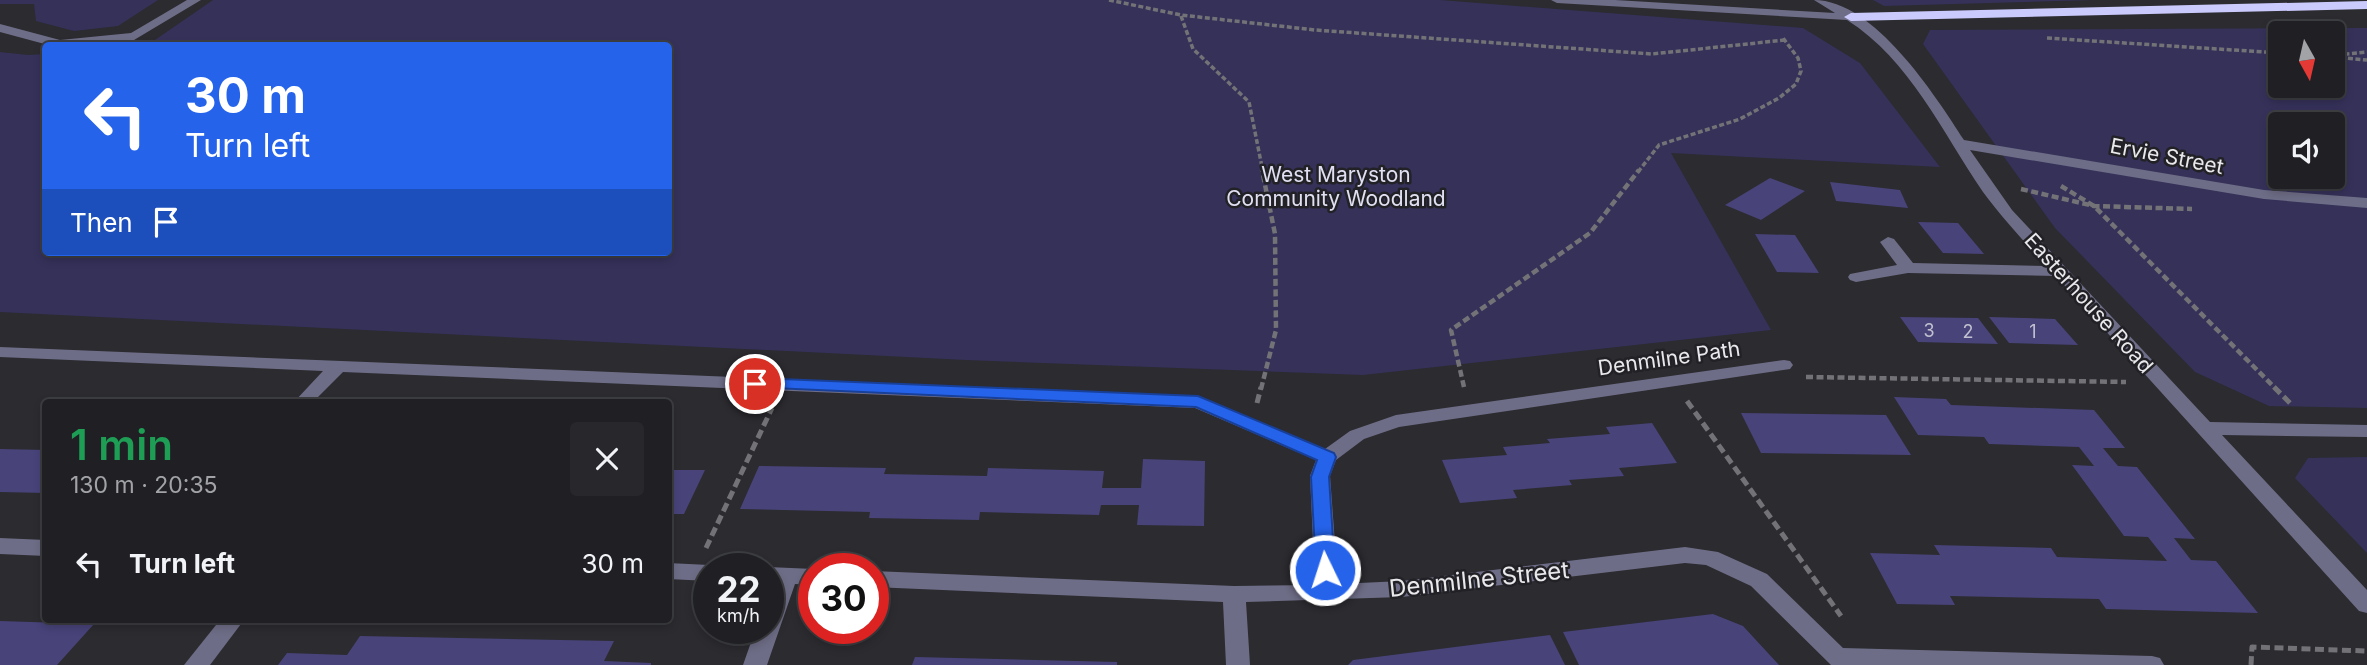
<!DOCTYPE html>
<meta charset="utf-8">
<style>
:root{--surface:#202024;--page:#28282c;--text:#f1f3f6;--muted:#a2a3a6;--line:#3d3e41}
body{margin:0;font-family:Inter,sans-serif;background:var(--page);color:var(--text);height:100vh;display:flex;flex-direction:column;font-size:26px;white-space:nowrap}
*{box-sizing:border-box;margin:0}
p{font-size:23px;color:var(--muted)}
.icon{flex:none;width:38px;height:38px;fill:none;stroke:currentColor;stroke-width:2;stroke-linecap:round;stroke-linejoin:round}
.map{position:relative;flex:1;overflow:hidden}
.panel{position:absolute;left:42px;top:399px;width:630px;height:224px;display:flex;flex-direction:column;background:var(--surface);border-radius:7px;box-shadow:0 4px 10px #0003,0 0 0 2px var(--line)}
.panel>*{flex:none}
.top-card{position:absolute;left:42px;top:42px;width:630px;height:214px;border-radius:7px;box-shadow:0 4px 10px #0003,0 0 0 2px var(--line);background:#2563eb;color:#fff;overflow:hidden}
.needle{width:46px;rotate:172deg}
.controls{position:absolute;left:2268px;top:21px;display:grid;gap:14px}
.controls a{display:grid;place-items:center;width:77px;height:77px;border-radius:7px;background:var(--surface);box-shadow:0 4px 10px #0003,0 0 0 2px var(--line);font-size:35px}
.speed{position:absolute;left:693px;top:553px;display:flex;gap:14px;font-size:35px;font-weight:700;text-align:center}
.speed>*{display:grid;place-content:center;width:91px;height:91px;border-radius:50%;background:var(--surface);box-shadow:0 4px 10px #0003,0 0 0 2px var(--line);line-height:1}
.speed small{font-size:18px;font-weight:400}
.speed .limit{border:10px solid #d22;background:#fff;color:#111}
.pin{position:absolute;display:grid;place-items:center;width:60px;height:60px;color:#fff;margin:-30px;border:4px solid #fff;border-radius:50%;box-shadow:0 2px 7px #0007}
.me{position:absolute;width:77px;margin:-38px;rotate:356deg;stroke-linejoin:round;filter:drop-shadow(0 0 5px #0008)}
.turn{display:flex;align-items:center;gap:24px;height:147px;padding:0 28px;font-size:32px}
.turn .icon{width:91px;height:91px;stroke-width:2.5}
.turn b{display:block;font-size:49px;line-height:60px}
.then{display:flex;align-items:center;height:66px;padding:0 28px;background:#0003;gap:14px;font-size:26px}
.round{display:grid;place-items:center;flex:none;width:74px;height:74px;border-radius:7px;background:var(--page)}
.summary{display:flex;align-items:center;justify-content:space-between;height:119px;padding:0 28px}
h1{font-size:42px;font-weight:600;line-height:52px;color:#1e9e55}
ul{padding:0;list-style:none}
li{display:flex;align-items:center;gap:21px;height:91px;padding:0 28px}
li div{flex:1}
li b{display:block;font-size:26px}
li em{font-style:normal}
.map>svg:first-child{display:block}
</style>
<div class="map">
<svg width="2367" height="665" viewBox="0 0 2367 665">
<rect width="100%" height="100%" fill="#2b2b30"/>
<!-- green -->
<g fill="#353159" fill-rule="evenodd">
<path d="M 0,0 L 158,0 L 118,26 L 74,31 L 36,21 L 34,4 L 0,4 Z"/>
<path d="M 213,0 L 1440,0 L 1803,28 L 1860,63 L 1940,167 L 1671,153 L 1771,330 L 1363,375 L 966,360 L 0,312 L 0,52 L 28,55 L 45,54 L 46,252 L 668,252 L 668,46 L 119,45 L 152,42 Z"/>
<path d="M 1873,0 L 2093,0 L 1884,6 Z"/>
<path d="M 2367,28 L 2367,408 L 2269,406 L 2195,372 L 2055,228 L 1923,44 L 1930,30 ZM 2280,33 L 2333,33 L 2333,86 L 2280,86 ZM 2280,124 L 2333,124 L 2333,177 L 2280,177 Z"/>
<path d="M 2367,457 L 2367,553 L 2295,478 L 2308,458 Z"/>
</g>
<!-- building -->
<g fill="#484379">
<path d="M 1770,178 L 1805,191 L 1761,220 L 1725,205 Z"/>
<path d="M 1830,182 L 1900,190 L 1908,208 L 1836,201 Z"/>
<path d="M 1918,222 L 1958,223 L 1984,254 L 1943,253 Z"/>
<path d="M 1755,234 L 1795,235 L 1819,273 L 1777,272 Z"/>
<path d="M 1900,317 L 1978,318 L 1998,344 L 1918,342 Z"/>
<path d="M 1989,317 L 2055,319 L 2078,345 L 2009,343 Z"/>
<path d="M 1894,397 L 1946,399 L 1951,405 L 2094,410 L 2125,448 L 2103,448 L 2118,466 L 2137,467 L 2195,539 L 2174,538 L 2191,560 L 2216,561 L 2258,613 L 2106,609 L 2099,599 L 1950,596 L 1955,605 L 1897,604 L 1870,553 L 1940,555 L 1934,545 L 2051,548 L 2057,557 L 2167,561 L 2148,537 L 2124,536 L 2072,465 L 2094,466 L 2079,447 L 1989,444 L 1984,437 L 1918,435 Z"/>
<path d="M 1741,413 L 1886,415 L 1911,455 L 1761,453 Z"/>
<path d="M 1652,423 L 1677,463 L 1619,468 L 1624,476 L 1569,480 L 1572,485 L 1513,490 L 1517,498 L 1460,503 L 1442,460 L 1507,455 L 1503,447 L 1550,443 L 1547,439 L 1610,434 L 1606,427 Z"/>
<path d="M 0,449 L 46,450 L 46,493 L 0,492 Z"/>
<path d="M 1143,459 L 1205,461 L 1204,526 L 1137,525 L 1139,505 L 1101,505 L 1099,515 L 980,512 L 979,520 L 869,518 L 870,512 L 740,509 L 759,466 L 886,468 L 884,474 L 987,476 L 988,468 L 1104,471 L 1102,488 L 1141,488 Z"/>
<path d="M 668,470 L 705,470 L 684,514 L 668,514 Z"/>
<path d="M 1713,614 L 1743,626 L 1779,665 L 1579,665 L 1563,632 Z"/>
<path d="M 0,621 L 94,624 L 57,665 L 0,665 Z"/>
<path d="M 1550,635 L 1565,665 L 1348,665 L 1353,660 Z"/>
<path d="M 360,636 L 614,641 L 604,661 L 651,663 L 651,665 L 278,665 L 287,653 L 347,655 Z"/>
<path d="M 915,657 L 1117,662 L 1117,665 L 912,665 Z"/>
</g>
<g fill="none" stroke-linecap="round" stroke-linejoin="round">
<!-- path-far2 -->
<g stroke="#737377" stroke-width="3.5" stroke-dasharray="5 2.5" stroke-linecap="butt">
<path d="M 1109,0 L 1181,15 L 1315,30 L 1652,54 L 1785,40"/>
<path d="M 1181,16 L 1193,49 L 1249,102 L 1263,172"/>
<path d="M 2047,38 L 2280,53"/>
<path d="M 2337,55 L 2367,52"/>
<path d="M 2333,57 L 2367,60"/>
<path d="M 1638,172 L 1659,145 L 1740,119 L 1779,98 L 1796,84 L 1801,71 L 1798,58 L 1783,38"/>
</g>
<!-- path-far1 -->
<g stroke="#737377" stroke-width="4.5" stroke-dasharray="7 3.5" stroke-linecap="butt">
<path d="M 2061,186 L 2094,206 L 2276,389"/>
<path d="M 2021,189 L 2094,206 L 2192,209"/>
<path d="M 1806,377 L 2126,382"/>
<path d="M 1464,387 L 1451,330 L 1590,233 L 1639,170"/>
<path d="M 1261,389 L 1276,330 L 1275,234 L 1262,170"/>
</g>
<!-- path -->
<g stroke="#737377" stroke-width="5" stroke-dasharray="9 4.5" stroke-linecap="butt">
<path d="M 2274,387 L 2290,403"/>
<path d="M 1687,401 L 1841,616"/>
<path d="M 1257,403 L 1261,387"/>
<path d="M 706,548 L 772,408"/>
<path d="M 2251,665 L 2252,647 L 2367,651"/>
</g>
<!-- minor -->
<g fill="#6e6d87" fill-rule="evenodd">
<path d="M 187,0 L 201,0 L 134,40 L 52,46 L 0,32 L 0,24 L 60,40 L 131,33 Z"/>
<path d="M 1551,0 L 1615,0 L 1835,13 L 1814,0 C 1874,0 1935,95 1964,140 L 2264,190 L 2367,198 L 2367,208 L 2264,199 L 1970,150 L 2012,210 L 2210,422 L 2367,425 L 2367,437 L 2222,435 L 2367,590 L 2367,613 L 2359,611 L 2056,276 L 1908,273 L 1856,282 L 1850,280 L 1848,277 L 1850,274 L 1897,265 L 1880,242 L 1888,237 L 1894,239 L 1913,263 L 2046,266 C 2025,242 2002,218 1983,192 C 1942,132 1910,60 1847,20 L 1557,3 Z"/>
<path d="M 0,347 L 1198,396 L 1325,449 L 1350,431 L 1396,415 L 1784,360 L 1790,361 L 1793,365 L 1790,369 L 1399,427 L 1364,439 L 1336,460 L 1330,476 L 1338,584 L 1402,581 L 1685,547 L 1718,552 L 1767,574 L 1843,648 L 2152,656 L 2160,658 L 2164,665 L 1831,665 L 1751,586 L 1706,565 L 1685,563 L 1402,597 L 1246,602 L 1250,665 L 1226,665 L 1223,602 L 873,587 L 873,571 L 1234,586 L 1315,585 L 1310,476 L 1316,460 L 1195,408 L 343,372 L 313,402 L 294,402 L 323,371 L 0,357 Z"/>
<path d="M 0,538 L 46,540 L 46,556 L 0,554 Z"/>
<path d="M 668,563 L 709,565 L 718,569 L 709,569 L 709,581 L 668,579 Z"/>
<path d="M 768,567 L 814,569 L 814,585 L 795,584 L 767,665 L 743,665 L 756,628 L 768,628 L 768,596 L 773,583 L 768,583 L 768,569 L 762,569 Z"/>
<path d="M 220,620 L 244,620 L 210,665 L 184,665 Z"/>
</g>
<!-- highway -->
<path fill="#cbcafd" fill-rule="evenodd" d="M 2367,1 L 2367,9 L 1851,21 L 1844,17 L 1851,13 Z"/>
</g>
<!-- route -->
<path fill="#2563eb" stroke="#184099" stroke-width="2" d="M 755,378 L 1198,396 L 1334,453 L 1336,457 L 1329,477 L 1335,570 L 1332,575 L 1325,577 L 1318,575 L 1316,570 L 1311,477 L 1317,460 L 1196,407 L 750,387 L 747,384 L 750,380 Z"/>
<g text-anchor="middle" dominant-baseline="central" stroke-width="5" stroke-linejoin="round" paint-order="stroke">
<!-- number labels -->
<g font-size="18" fill="#c1c0cf">
<text x="1929" y="330">3</text>
<text x="1968" y="331">2</text>
<text x="2033" y="331">1</text>
</g>
<!-- street labels -->
<g font-size="21" fill="#e9e9ec" stroke="#212126">
<text transform="translate(2167 156) rotate(11)">Ervie Street</text>
<text transform="translate(2089 303) rotate(48)">Easterhouse Road</text>
<text transform="translate(1669 358) rotate(-8)">Denmilne Path</text>
</g>
<!-- park labels -->
<g font-size="21" fill="#e0e0f2" stroke="#212126">
<text x="1336" y="174">West Maryston<tspan x="1336" dy="24">Community Woodland</tspan></text>
</g>
<!-- near-street labels -->
<g font-size="24" fill="#e9e9ec" stroke="#212126">
<text transform="translate(1479 579) rotate(-6)">Denmilne Street</text>
</g>
</g>
</svg>
<div class="controls">
<a><svg class="needle" viewBox="-14 -14 28 28"><path d="M0-13l5 13h-10z" fill="#e53935"/><path d="M0 13l5-13h-10z" fill="#a2a3a6"/></svg></a>
<a><svg class="icon" aria-label="sound" viewBox="0 0 24 24"><path d="M4 9h4l5-4v14l-5-4H4zM17 9q2 3 0 6"/></svg></a>
</div>
<div class="speed"><div>22<small>km/h</small></div><div class="limit">30</div></div>
<div class="pin" style="left:755px;top:384px;background:#d93025"><svg class="icon" aria-label="arrive" viewBox="0 0 24 24"><path d="M6 21V4h12l-3 4 3 4H6"/></svg></div>
<svg class="me" style="left:1325px;top:570px" viewBox="-20 -20 40 40"><circle r="17" fill="#2563eb" stroke="#fff" stroke-width="3"/><path d="M0-11L8 9 0 5-8 9z" fill="#fff"/></svg>
<div class="top-card">
<div class="turn"><svg class="icon" aria-label="left" viewBox="0 0 24 24"><path d="M17 20v-9H6M10 6l-5 5 5 5"/></svg><div><b>30 m</b>Turn left</div></div>
<div class="then">Then<svg class="icon" aria-label="arrive" viewBox="0 0 24 24"><path d="M6 21V4h12l-3 4 3 4H6"/></svg></div>
</div>
<section class="panel">
<div class="summary"><div><h1>1 min</h1><p>130 m · 20:35</p></div><a class="round"><svg class="icon" aria-label="close" viewBox="0 0 24 24"><path d="M6 6l12 12M18 6L6 18"/></svg></a></div>
<ul>
<li><svg class="icon" aria-label="left" viewBox="0 0 24 24"><path d="M17 20v-9H6M10 6l-5 5 5 5"/></svg><div><b>Turn left</b></div><em>30 m</em></li>
</ul>
</section>
</div>
